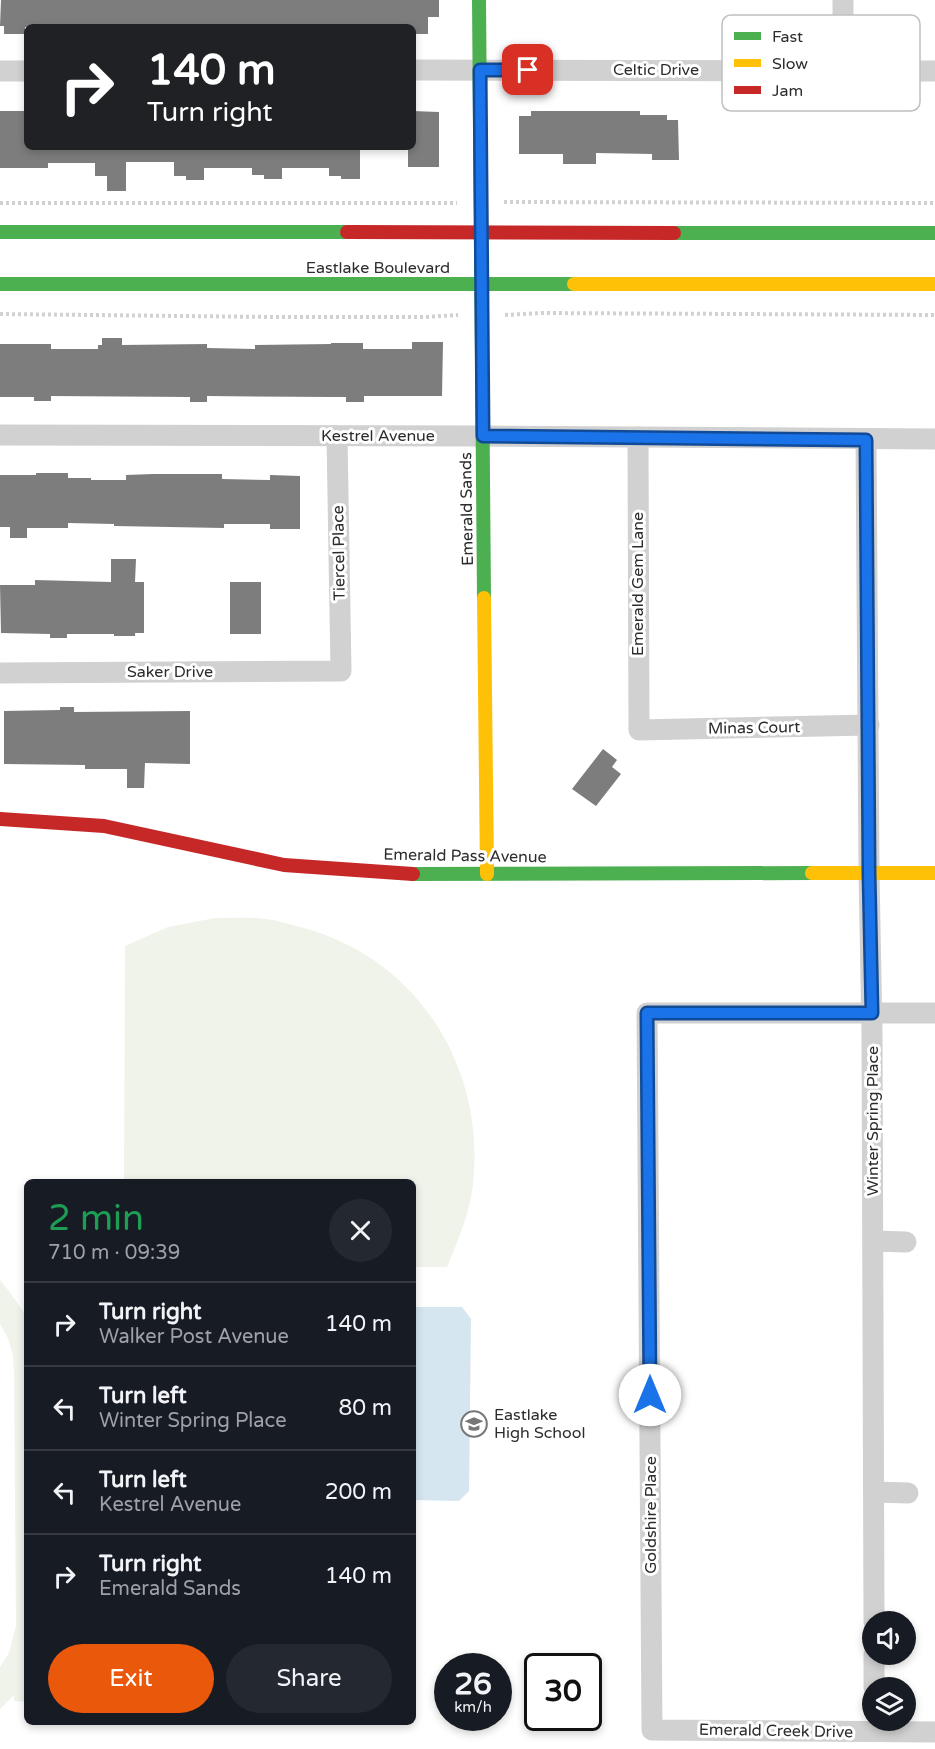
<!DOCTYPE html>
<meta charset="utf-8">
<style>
:root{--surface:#171b24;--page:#242831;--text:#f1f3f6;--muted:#9ea1a6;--line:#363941;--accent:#ea580c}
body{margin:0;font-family:"Varela Round",sans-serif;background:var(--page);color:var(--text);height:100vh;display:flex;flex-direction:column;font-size:22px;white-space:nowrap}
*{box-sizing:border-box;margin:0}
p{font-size:20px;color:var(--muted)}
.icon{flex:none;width:33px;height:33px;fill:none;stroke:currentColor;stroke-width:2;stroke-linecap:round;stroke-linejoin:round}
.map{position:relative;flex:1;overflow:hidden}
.side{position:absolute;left:24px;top:1179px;width:392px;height:546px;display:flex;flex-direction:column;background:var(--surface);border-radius:9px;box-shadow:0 3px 9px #0003}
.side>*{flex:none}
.top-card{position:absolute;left:24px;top:24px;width:392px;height:126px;border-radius:9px;box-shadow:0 3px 9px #0003;background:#202124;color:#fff;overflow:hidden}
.buttons{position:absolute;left:862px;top:1611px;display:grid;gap:12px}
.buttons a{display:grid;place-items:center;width:54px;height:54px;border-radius:50%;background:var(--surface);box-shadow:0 3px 9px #0003;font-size:30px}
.speed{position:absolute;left:434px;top:1653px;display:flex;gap:12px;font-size:30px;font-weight:700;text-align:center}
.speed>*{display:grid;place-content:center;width:78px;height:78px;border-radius:50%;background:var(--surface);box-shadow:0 3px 9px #0003;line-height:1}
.speed small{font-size:15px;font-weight:400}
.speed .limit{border:3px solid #111;border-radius:9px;background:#fff;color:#111}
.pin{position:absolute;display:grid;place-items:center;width:51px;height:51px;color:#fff;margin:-26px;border-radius:12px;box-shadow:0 3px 9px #0006}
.me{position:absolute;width:66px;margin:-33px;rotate:0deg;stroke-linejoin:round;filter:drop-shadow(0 0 4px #0008)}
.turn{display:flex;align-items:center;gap:21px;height:126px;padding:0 24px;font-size:27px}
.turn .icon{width:78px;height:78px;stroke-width:2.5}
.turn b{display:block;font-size:42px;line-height:51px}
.round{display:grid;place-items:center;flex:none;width:63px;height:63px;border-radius:32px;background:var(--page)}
.headline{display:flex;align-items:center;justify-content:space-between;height:102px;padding:0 24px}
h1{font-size:36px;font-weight:600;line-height:45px;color:#1e9e55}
.primary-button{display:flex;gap:12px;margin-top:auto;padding:12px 24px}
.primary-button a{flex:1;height:69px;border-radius:36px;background:var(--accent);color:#fff;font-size:24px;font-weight:600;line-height:69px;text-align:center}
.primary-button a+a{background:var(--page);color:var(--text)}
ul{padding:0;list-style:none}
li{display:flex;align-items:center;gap:18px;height:84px;padding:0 24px;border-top:2px solid var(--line)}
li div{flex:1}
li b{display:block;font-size:22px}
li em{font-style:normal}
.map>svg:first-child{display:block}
</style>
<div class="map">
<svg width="935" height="1749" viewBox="0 0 935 1749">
<rect width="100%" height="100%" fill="#fff"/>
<!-- green -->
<g fill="#eff3ea">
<path d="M 215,918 C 231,918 248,917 265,919 C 275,920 286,923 296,926 C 414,954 486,1064 473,1184 C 470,1213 458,1240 447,1267 L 413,1267 L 412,1182 L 124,1182 L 125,946 L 168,927 Z"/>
<path d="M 0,1280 L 11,1294 L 27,1317 L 27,1702 L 14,1701 L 14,1695 L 0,1709 L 0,1667 L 9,1653 L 16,1626 L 14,1371 L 13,1355 L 8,1338 L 0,1324 Z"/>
</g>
<!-- water -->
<path fill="#d6e6f0" d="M 413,1307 L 462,1307 L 471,1319 L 469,1491 L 459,1501 L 413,1500 Z"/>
<!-- building -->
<g fill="#7d7d7d">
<path d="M 1,0 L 439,0 L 439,17 L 428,17 L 428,34 L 412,34 L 412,27 L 342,27 L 342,24 L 309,24 L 309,26 L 303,27 L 25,27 L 25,34 L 4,34 L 4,26 L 0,26 Z"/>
<path d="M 0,111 L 27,111 L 27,147 L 360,147 L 360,179 L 341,179 L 341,176 L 329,176 L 329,168 L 282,168 L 282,179 L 264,179 L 264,175 L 252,175 L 252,168 L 204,168 L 204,180 L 186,180 L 186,176 L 174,176 L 174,162 L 126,162 L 126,191 L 107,191 L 107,176 L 95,176 L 95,163 L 48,163 L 48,168 L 0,168 Z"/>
<path d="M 412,111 L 439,112 L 439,167 L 408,167 L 408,147 L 412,147 Z"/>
<path d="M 531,111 L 640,111 L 640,115 L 667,115 L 667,120 L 678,120 L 679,160 L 652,160 L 652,154 L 596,153 L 596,164 L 563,164 L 563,154 L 519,154 L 519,116 L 531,116 Z"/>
<path d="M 102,338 L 122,338 L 122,345 L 207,344 L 207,348 L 255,349 L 255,345 L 331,344 L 331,343 L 363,343 L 363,349 L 412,349 L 412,342 L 443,342 L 442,396 L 364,396 L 364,402 L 346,402 L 346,397 L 331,397 L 207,396 L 207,402 L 190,402 L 190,397 L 51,396 L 51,401 L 34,401 L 34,397 L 0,397 L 0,344 L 51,344 L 51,349 L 98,349 L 98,345 L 102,345 Z"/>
<path d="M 36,473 L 68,473 L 68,478 L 91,478 L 91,480 L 126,480 L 126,475 L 153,474 L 222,474 L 222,479 L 270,480 L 270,475 L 300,476 L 300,529 L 270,529 L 270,524 L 224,524 L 224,528 L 114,526 L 114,524 L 68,523 L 68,528 L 27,528 L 27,538 L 10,538 L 10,527 L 0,527 L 0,475 L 36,475 Z"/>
<path d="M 111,559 L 136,559 L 135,582 L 144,582 L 144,633 L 135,633 L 135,636 L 114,636 L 114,634 L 67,634 L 67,638 L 50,638 L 50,634 L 1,633 L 0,585 L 35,585 L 35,580 L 111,582 Z"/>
<rect x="230" y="582" width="31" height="52"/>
<path d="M 60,707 L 74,707 L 74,712 L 190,711 L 190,764 L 145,763 L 144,788 L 127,788 L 127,769 L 85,769 L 85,765 L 4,764 L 4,711 L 60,710 Z"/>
<path d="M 603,749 L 617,760 L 612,767 L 621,774 L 596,806 L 572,789 Z"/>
</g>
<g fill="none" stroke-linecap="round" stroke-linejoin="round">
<!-- path -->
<g stroke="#d1d1d1" stroke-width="4" stroke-dasharray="3 3" stroke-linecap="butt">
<path d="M 504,202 L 935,203"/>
<path d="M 0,203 L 457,203"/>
<path d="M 0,314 L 273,317 L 425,317 L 458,315"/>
<path d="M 505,315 L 541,313 L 935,315"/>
</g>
<!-- street -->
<g stroke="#d1d1d1" stroke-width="21">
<path d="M 412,70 L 935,71"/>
<path d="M 843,70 L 843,0"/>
<path d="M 0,71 L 27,71"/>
<path d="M 0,435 L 483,436 L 935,439"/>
<path d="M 638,437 L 639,730 L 869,725"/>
<path d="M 866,440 L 869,873 L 872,1032 L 874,1622"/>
<path d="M 0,673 L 341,671 L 337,436"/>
<path d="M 935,1013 L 647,1013 L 652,1730 L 935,1732"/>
<path d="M 873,1241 L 906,1242"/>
<path d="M 874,1492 L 908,1493"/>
<path d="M 874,1654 L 874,1688"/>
</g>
<!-- fast -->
<g stroke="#4caf50" stroke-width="14">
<path d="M 479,0 L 484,598"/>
<path d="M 0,232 L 347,232"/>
<path d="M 674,233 L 935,233"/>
<path d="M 0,284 L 574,284"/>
<path d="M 413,874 L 812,873"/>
</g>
<!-- slow -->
<g stroke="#ffc107" stroke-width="14">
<path d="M 574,284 L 935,284"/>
<path d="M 484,598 L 487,874"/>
<path d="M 812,873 L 935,873"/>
</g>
<!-- jam -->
<g stroke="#c62828" stroke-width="14">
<path d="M 347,232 L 674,233"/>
<path d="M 0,819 L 104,826 L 284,865 L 413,874"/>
</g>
</g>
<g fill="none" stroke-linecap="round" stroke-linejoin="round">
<!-- route casing -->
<g stroke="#114b97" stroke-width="15">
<path id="route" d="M 528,70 L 480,70 L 483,436 L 866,440 L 869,873 L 872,1013 L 647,1013 L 650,1395"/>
</g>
<!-- route -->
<use href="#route" stroke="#1a73e8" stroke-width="10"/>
</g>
<!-- icons -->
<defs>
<g id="school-ring" transform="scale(1.35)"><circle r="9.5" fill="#fff" stroke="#767676" stroke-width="1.5"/><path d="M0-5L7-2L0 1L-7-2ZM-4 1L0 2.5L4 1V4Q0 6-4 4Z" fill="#767676"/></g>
</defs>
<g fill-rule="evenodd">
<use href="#school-ring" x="474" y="1424"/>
</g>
<g text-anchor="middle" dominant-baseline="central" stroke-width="6" stroke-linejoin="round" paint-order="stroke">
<!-- street labels -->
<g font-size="16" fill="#2c2c2c" stroke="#fff">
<text x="656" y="70">Celtic Drive</text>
<text x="378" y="268">Eastlake Boulevard</text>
<text x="378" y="436">Kestrel Avenue</text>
<text transform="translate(467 509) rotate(-91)">Emerald Sands</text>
<text transform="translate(339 553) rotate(-91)">Tiercel Place</text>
<text transform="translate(638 584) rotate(-90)">Emerald Gem Lane</text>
<text x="170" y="672">Saker Drive</text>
<text transform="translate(754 728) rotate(-1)">Minas Court</text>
<text transform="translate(465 856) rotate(1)">Emerald Pass Avenue</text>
<text transform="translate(873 1121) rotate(-90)">Winter Spring Place</text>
<text transform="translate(651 1515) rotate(-90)">Goldshire Place</text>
<text transform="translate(776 1731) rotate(1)">Emerald Creek Drive</text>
</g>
<!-- poi labels -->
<g font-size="16" fill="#2c2c2c" stroke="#fff" text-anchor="start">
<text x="494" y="1415">Eastlake<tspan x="494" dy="18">High School</tspan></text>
</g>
</g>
<!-- legend -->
<rect x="722" y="15" width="198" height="96" rx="9" fill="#fff" stroke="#c0c0c0" stroke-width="1.5"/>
<rect x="734" y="32" width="27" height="8" fill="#4caf50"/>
<rect x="734" y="59" width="27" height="8" fill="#ffc107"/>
<rect x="734" y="86" width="27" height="8" fill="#c62828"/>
<g font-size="16" fill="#2c2c2c">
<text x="772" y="42">Fast</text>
<text x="772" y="69">Slow</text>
<text x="772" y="96">Jam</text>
</g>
</svg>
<div class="buttons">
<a><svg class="icon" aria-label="sound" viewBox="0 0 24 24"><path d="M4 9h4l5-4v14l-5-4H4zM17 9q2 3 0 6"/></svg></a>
<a><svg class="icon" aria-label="layers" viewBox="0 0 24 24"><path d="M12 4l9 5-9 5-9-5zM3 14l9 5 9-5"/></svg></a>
</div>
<div class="speed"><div>26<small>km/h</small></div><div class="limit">30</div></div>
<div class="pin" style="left:528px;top:70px;background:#d93025"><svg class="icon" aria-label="arrive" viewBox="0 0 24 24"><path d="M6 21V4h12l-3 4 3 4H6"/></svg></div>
<svg class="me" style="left:650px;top:1395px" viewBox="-20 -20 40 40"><circle r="19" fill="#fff"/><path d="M0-13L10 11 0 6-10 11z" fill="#1a73e8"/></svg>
<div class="top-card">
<div class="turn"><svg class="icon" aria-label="right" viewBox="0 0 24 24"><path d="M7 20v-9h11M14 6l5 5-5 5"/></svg><div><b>140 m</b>Turn right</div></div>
</div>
<section class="side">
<div class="headline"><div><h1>2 min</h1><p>710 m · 09:39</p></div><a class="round"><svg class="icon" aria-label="close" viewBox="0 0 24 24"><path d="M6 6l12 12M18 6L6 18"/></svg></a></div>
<ul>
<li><svg class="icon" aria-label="right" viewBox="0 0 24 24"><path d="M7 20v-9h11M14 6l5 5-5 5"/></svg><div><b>Turn right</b><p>Walker Post Avenue</p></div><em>140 m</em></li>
<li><svg class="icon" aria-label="left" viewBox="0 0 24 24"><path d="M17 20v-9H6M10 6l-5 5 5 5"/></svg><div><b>Turn left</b><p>Winter Spring Place</p></div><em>80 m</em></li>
<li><svg class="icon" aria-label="left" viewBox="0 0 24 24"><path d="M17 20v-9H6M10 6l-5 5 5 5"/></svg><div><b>Turn left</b><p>Kestrel Avenue</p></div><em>200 m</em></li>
<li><svg class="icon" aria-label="right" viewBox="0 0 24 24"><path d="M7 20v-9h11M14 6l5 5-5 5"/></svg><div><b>Turn right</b><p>Emerald Sands</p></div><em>140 m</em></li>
</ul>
<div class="primary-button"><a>Exit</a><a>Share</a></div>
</section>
</div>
